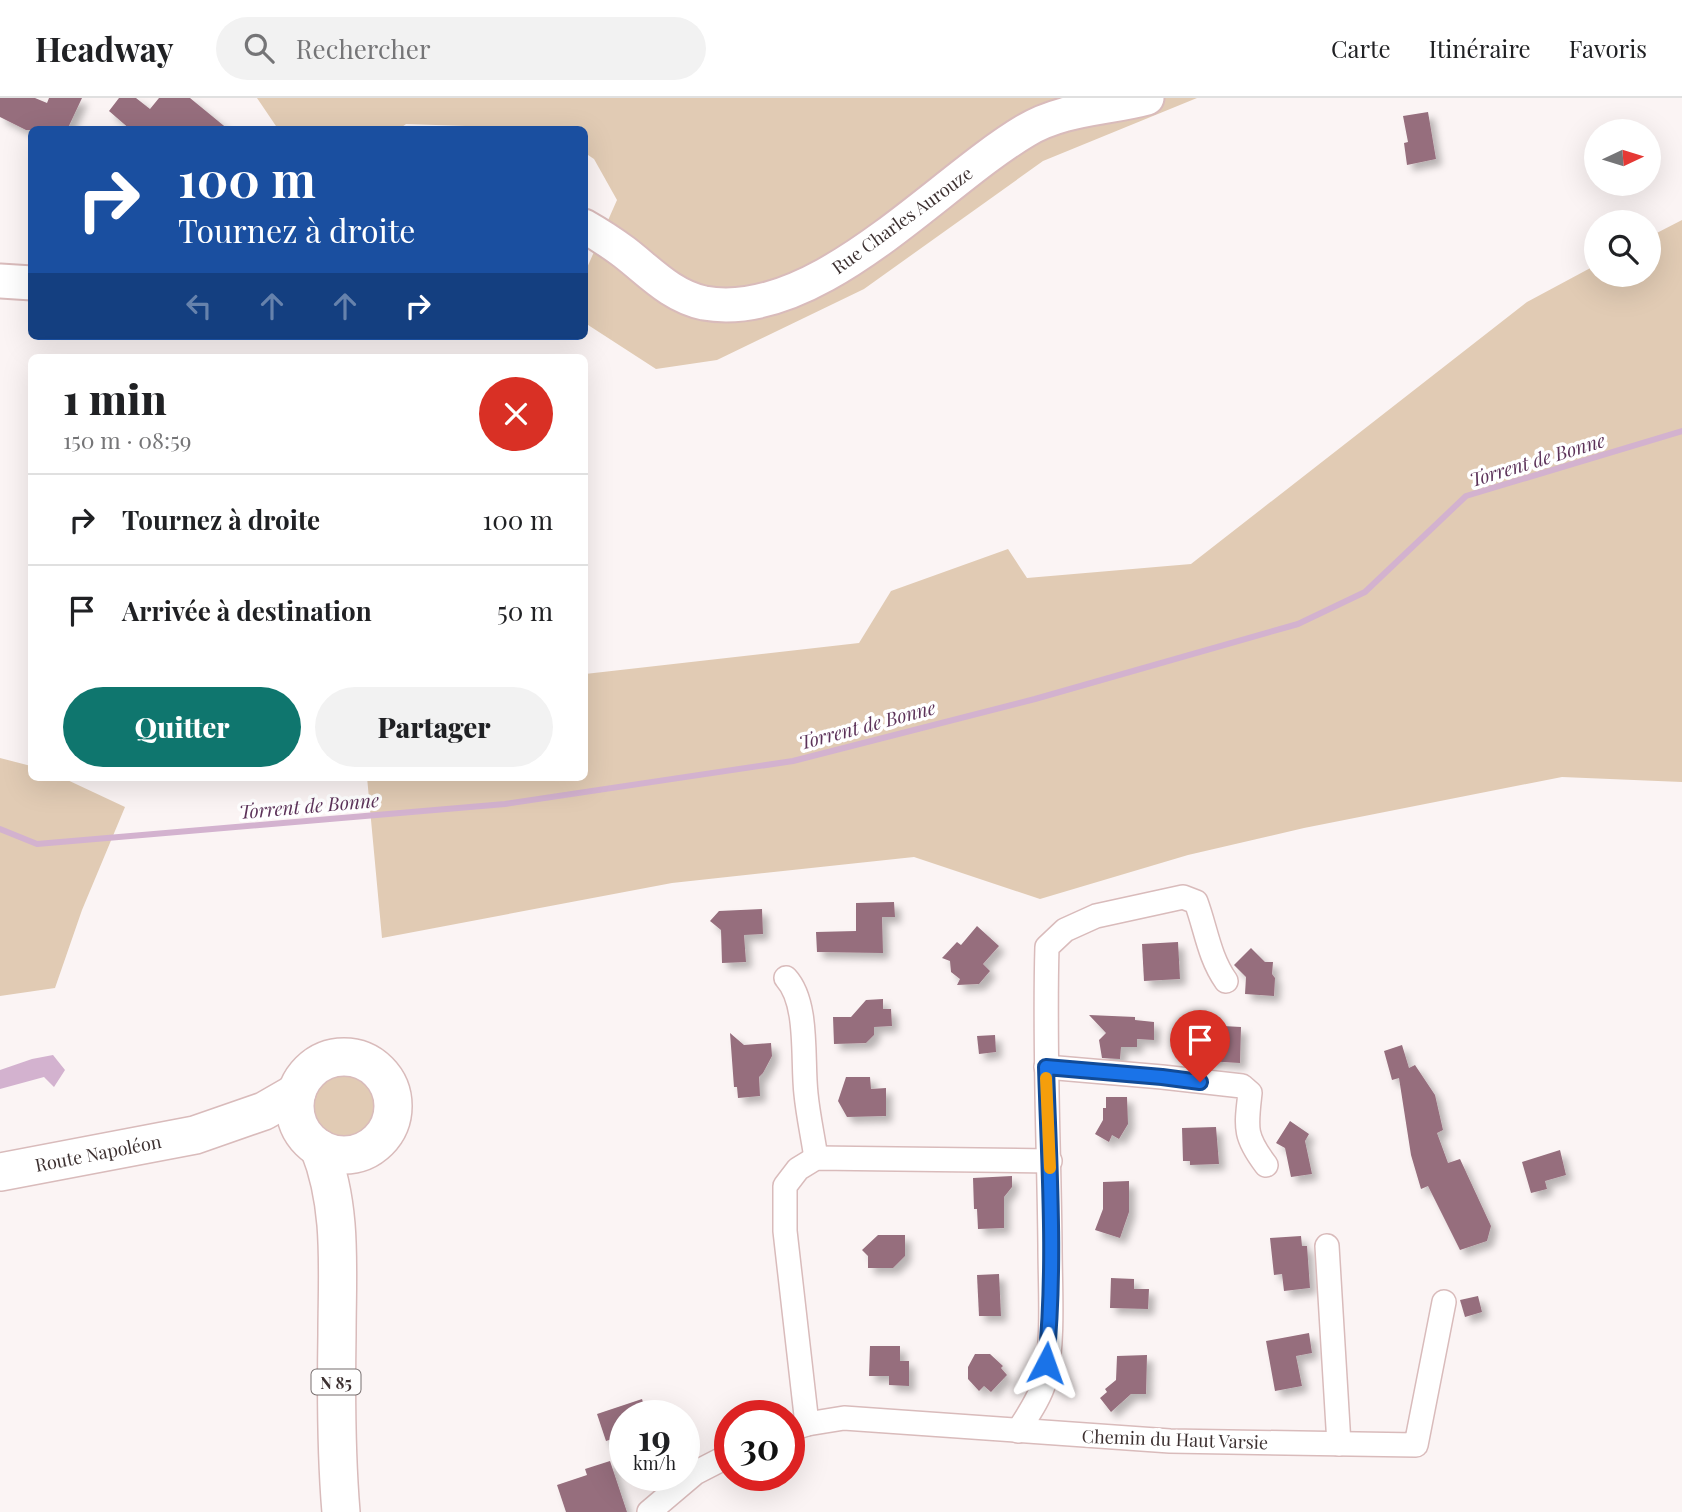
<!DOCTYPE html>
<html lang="fr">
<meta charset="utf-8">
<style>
:root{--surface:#fff;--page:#f2f2f2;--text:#202124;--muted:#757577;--line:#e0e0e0;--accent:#0f766e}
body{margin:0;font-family:"Playfair Display",serif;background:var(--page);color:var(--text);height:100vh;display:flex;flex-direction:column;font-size:26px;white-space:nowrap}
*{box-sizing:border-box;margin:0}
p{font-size:23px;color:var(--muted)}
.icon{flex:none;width:38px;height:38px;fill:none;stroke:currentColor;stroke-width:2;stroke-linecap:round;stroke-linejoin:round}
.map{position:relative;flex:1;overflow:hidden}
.side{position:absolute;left:28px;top:256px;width:560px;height:427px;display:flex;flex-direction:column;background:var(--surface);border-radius:10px;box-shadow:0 7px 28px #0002}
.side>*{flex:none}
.banner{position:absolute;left:28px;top:28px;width:560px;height:214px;border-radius:10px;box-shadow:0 7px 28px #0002;background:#1a4fa0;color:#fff;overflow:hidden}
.needle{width:46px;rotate:86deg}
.tools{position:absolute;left:1584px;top:21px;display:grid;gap:14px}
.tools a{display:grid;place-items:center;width:77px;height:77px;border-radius:50%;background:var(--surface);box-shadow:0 7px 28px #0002;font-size:35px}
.speed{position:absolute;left:609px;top:1302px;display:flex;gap:14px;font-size:35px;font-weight:700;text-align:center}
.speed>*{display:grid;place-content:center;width:91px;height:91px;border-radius:50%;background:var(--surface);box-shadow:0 7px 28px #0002;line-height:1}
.speed small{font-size:18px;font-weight:400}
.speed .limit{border:10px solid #d22;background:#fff;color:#111}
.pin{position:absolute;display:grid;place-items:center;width:60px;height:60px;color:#fff;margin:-72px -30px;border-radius:50% 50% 50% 0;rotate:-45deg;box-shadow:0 0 7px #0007}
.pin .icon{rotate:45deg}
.me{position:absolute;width:77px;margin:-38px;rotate:4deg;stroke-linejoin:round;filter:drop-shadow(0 0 5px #0008)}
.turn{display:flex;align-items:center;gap:24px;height:147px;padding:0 35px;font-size:32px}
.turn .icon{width:91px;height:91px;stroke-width:2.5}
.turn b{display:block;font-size:49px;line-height:60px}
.lanes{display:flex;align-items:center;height:66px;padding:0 35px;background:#0003;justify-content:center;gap:35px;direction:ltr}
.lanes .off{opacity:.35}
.round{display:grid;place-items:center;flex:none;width:74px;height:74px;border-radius:37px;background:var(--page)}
.headline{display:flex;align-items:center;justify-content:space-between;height:119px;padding:0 35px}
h1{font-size:42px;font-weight:800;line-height:52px}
.action{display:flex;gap:14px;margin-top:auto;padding:14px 35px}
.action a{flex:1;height:80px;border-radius:42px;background:var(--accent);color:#fff;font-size:28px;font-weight:800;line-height:80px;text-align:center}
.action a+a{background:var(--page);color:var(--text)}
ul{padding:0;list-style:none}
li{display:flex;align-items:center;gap:21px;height:91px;padding:0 35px;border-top:2px solid var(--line)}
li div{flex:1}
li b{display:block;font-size:26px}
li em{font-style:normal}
header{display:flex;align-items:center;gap:42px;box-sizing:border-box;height:98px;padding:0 35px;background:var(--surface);border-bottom:2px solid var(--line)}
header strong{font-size:33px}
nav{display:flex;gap:38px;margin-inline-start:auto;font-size:24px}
.search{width:490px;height:63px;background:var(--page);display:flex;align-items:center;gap:18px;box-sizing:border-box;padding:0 24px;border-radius:38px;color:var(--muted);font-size:26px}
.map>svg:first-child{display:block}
</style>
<header>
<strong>Headway</strong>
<div class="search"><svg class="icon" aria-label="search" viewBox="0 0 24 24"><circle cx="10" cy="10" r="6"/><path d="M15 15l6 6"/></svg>Rechercher</div>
<nav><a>Carte</a><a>Itinéraire</a><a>Favoris</a></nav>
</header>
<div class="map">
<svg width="1682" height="1414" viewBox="0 0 1682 1414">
<defs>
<filter id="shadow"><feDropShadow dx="6" dy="6" stdDeviation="3.5" flood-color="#0004"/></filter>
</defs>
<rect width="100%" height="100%" fill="#fbf4f4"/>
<!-- green -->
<g fill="#e1cbb4">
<path d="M 257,0 L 1197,0 L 1043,63 L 864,191 L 717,262 L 656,271 L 585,225 L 586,172 L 617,102 L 594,61 L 585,55 L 584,32 L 406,26 L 398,32 L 278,31 Z"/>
<path d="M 1682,122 L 1682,684 L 1562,679 L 1304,730 L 1188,757 L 1040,801 L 914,759 L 672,785 L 382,840 L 367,679 L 584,679 L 585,576 L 859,545 L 891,493 L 1008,451 L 1027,480 L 1191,466 L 1527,204 L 1596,167 L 1596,177 L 1648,177 L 1649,139 Z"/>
<path d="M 0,660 L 31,668 L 32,679 L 61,679 L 125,709 L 82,812 L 55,890 L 0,898 Z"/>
<circle cx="345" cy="1009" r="33"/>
</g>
<!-- water -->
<path fill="#d3b2cf" d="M 53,957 L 65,972 L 54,989 L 44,979 L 0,991 L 0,972 L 32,961 Z"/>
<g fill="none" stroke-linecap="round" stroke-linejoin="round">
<!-- stream -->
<path stroke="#d3b2cf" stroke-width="6" d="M 0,731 L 37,746 L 505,706 L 793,663 L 1035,601 L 1298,526 L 1365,494 L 1466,398 L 1682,333"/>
</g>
<!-- building -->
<g fill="#966e7d" filter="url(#shadow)">
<path d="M 0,0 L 35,0 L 47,5 L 49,0 L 82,0 L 67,32 L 26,32 L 0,19 Z"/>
<path d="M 119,0 L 136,0 L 150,11 L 159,0 L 190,0 L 229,32 L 131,32 L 109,13 Z"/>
<path d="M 1428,14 L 1436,61 L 1407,67 L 1404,45 L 1408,44 L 1403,18 Z"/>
<path d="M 894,804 L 895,819 L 882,819 L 883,855 L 817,854 L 816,834 L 856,833 L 856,805 Z"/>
<path d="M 762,811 L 763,836 L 744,837 L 746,864 L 722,865 L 721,832 L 710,823 L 719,813 Z"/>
<path d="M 977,828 L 999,848 L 983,866 L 990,873 L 979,886 L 957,887 L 960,881 L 951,874 L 950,863 L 942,860 L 957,844 L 961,847 Z"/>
<path d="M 1178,844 L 1180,881 L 1144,883 L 1142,846 Z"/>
<path d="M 1251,850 L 1265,864 L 1273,864 L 1272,876 L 1275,880 L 1274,898 L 1245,896 L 1246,879 L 1234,867 Z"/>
<path d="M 883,901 L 883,911 L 891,911 L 892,928 L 874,929 L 874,937 L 866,945 L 834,946 L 833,919 L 851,919 L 866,902 Z"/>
<path d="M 1089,917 L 1135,919 L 1135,922 L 1154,924 L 1154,942 L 1137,941 L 1137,949 L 1121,949 L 1120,961 L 1102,960 L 1099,942 L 1106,935 Z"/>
<path d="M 1223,928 L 1241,929 L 1240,965 L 1206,963 L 1207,939 L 1211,939 L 1211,934 L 1223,935 Z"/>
<path d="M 730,935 L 744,947 L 771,945 L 772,958 L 763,975 L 759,979 L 760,998 L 738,1000 L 737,989 L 734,989 Z"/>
<path d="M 995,937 L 996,954 L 979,956 L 977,938 Z"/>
<path d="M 1402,947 L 1409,970 L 1415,967 L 1435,997 L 1443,1032 L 1437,1035 L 1448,1065 L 1460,1061 L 1491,1128 L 1487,1143 L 1460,1152 L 1428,1088 L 1421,1091 L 1411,1057 L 1399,980 L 1392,982 L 1384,953 Z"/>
<path d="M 846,979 L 870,979 L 871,991 L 886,990 L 886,1018 L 847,1019 L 838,1003 Z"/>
<path d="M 1106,999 L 1127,999 L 1128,1026 L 1119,1041 L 1112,1037 L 1109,1044 L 1095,1036 L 1103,1022 L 1103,1010 L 1106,1010 Z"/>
<path d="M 1290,1023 L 1309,1036 L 1305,1043 L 1312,1076 L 1291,1079 L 1285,1050 L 1276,1045 Z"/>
<path d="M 1216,1029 L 1219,1066 L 1190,1067 L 1190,1063 L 1183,1063 L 1182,1030 Z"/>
<path d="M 1560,1052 L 1566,1077 L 1545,1083 L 1547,1091 L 1531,1095 L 1522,1064 Z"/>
<path d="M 1012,1078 L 1012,1089 L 1004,1099 L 1004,1130 L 978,1131 L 977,1111 L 974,1111 L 973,1080 Z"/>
<path d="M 1129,1083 L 1129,1114 L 1120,1140 L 1095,1132 L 1103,1111 L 1103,1084 Z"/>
<path d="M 878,1137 L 905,1137 L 905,1158 L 893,1170 L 868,1170 L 868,1158 L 862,1152 Z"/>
<path d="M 1301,1138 L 1302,1148 L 1307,1148 L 1310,1190 L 1284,1193 L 1282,1176 L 1274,1177 L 1270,1140 Z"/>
<path d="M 999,1176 L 1001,1218 L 979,1218 L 977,1177 Z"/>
<path d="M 1111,1180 L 1134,1181 L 1134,1191 L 1149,1191 L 1148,1211 L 1110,1210 Z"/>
<path d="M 1478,1198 L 1482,1214 L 1465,1219 L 1460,1202 Z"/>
<path d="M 1309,1235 L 1312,1255 L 1296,1258 L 1302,1288 L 1275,1293 L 1266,1243 Z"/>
<path d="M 870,1248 L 900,1248 L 900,1263 L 909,1263 L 909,1288 L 889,1287 L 889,1278 L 869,1278 Z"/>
<path d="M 975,1256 L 990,1256 L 1003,1268 L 1001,1270 L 1007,1277 L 991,1294 L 984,1288 L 979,1293 L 968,1281 L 968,1269 Z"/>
<path d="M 1147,1257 L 1146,1296 L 1131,1296 L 1111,1314 L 1100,1300 L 1107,1294 L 1105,1291 L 1116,1282 L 1117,1258 Z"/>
<path d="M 642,1301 L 647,1318 L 625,1318 L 625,1337 L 606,1343 L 597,1316 Z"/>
<path d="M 610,1363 L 627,1414 L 566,1414 L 557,1387 L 587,1377 L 585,1371 Z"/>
</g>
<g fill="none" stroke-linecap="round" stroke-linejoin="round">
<!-- street casing -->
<g stroke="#d9bbbb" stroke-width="26">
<g id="street">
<path d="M 786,880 C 809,905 802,962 806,996 C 808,1017 813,1039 816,1060"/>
<path d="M 1046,969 L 1162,979 L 1242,988 L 1250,995 C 1246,1030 1244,1038 1266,1067"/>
<path d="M 1327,1148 L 1339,1346"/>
<path d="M 807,1326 L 785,1133 L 785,1088 L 798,1071 L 816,1060 L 1050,1063"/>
<path d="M 789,1332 L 807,1326 L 844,1320 L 1170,1343 L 1416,1347 L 1444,1204"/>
<path d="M 1018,1333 C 1028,1317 1040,1300 1045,1282 C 1054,1243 1050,1188 1050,1148 C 1049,1049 1044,949 1047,849 L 1065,832 L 1096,818 L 1183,799 L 1196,804 C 1206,831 1209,859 1226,883"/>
<path d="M 649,1414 L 695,1375 L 730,1357"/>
</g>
</g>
<!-- secondary casing -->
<g stroke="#d9bbbb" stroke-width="37">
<g id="secondary">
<path d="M 584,128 C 598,136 612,145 624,154 C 650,174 671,198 704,205 C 816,225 936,86 1025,33 C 1063,10 1106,11 1147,0"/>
<path d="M 0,183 L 32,185"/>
</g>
</g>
<!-- primary casing -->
<g stroke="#d9bbbb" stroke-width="40">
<g id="primary">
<circle cx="344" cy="1008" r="49"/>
<path d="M 319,1050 C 343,1109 337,1174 337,1236 C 336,1296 336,1355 341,1414"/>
<path d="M 0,1074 L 195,1037 L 264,1013 L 297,994"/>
</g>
</g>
<!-- street -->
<use href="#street" stroke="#fff" stroke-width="23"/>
<!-- secondary -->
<use href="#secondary" stroke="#fff" stroke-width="33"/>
<!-- primary -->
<use href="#primary" stroke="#fff" stroke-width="37"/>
</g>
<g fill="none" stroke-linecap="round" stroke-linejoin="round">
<!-- route casing -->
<g stroke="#114b97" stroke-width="18">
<path id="route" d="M 1046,1265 C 1056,1168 1049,1066 1046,969 L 1162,979 L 1200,984"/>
</g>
<!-- route -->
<use href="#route" stroke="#1a73e8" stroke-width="12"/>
<!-- slow -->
<path stroke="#f59e0b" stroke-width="12" d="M 1046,980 L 1050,1070"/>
</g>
<g text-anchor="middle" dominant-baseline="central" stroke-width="7" stroke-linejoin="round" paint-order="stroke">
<!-- shield labels -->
<rect fill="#fff" stroke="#776f6f" stroke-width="2" x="311.5" y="1271.5" width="49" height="25" rx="5"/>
<g font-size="16" font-weight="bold" fill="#3d3131">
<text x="336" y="1284">N 85</text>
</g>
<!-- street labels -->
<g font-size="18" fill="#3d3131" stroke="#fff">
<text transform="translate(902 122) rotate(-36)">Rue Charles Aurouze</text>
<text transform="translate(98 1055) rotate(-11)">Route Napoléon</text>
<text transform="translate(1175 1341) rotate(2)">Chemin du Haut Varsie</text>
</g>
<!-- water labels -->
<g font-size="19" font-style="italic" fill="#5c3259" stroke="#fff">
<text transform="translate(1537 361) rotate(-17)">Torrent de Bonne</text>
<text transform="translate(867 626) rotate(-15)">Torrent de Bonne</text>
<text transform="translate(309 707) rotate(-5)">Torrent de Bonne</text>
</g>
</g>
</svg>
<div class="tools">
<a><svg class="needle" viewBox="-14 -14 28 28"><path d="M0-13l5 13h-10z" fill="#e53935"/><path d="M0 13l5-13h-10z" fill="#757577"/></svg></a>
<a><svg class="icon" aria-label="search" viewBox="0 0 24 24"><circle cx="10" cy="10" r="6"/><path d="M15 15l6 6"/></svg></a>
</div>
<div class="speed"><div>19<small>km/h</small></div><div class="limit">30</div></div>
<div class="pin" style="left:1200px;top:984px;background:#d93025"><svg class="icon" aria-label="arrive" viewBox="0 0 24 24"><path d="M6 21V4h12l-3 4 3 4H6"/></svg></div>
<svg class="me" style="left:1046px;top:1265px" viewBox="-20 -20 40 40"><path d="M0-17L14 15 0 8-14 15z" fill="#1a73e8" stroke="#fff" stroke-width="4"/></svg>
<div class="banner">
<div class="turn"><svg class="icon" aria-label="right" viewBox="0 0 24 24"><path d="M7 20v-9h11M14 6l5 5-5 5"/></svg><div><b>100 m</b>Tournez à droite</div></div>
<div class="lanes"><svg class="icon off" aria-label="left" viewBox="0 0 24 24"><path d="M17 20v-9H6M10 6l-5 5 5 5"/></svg><svg class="icon off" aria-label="ahead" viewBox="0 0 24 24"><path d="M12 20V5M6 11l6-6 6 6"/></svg><svg class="icon off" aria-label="ahead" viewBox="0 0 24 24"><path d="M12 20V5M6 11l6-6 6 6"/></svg><svg class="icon" aria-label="right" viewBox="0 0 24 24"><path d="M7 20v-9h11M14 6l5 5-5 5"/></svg></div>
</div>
<section class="side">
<div class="headline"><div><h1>1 min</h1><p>150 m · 08:59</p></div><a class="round" style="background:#d93025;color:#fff"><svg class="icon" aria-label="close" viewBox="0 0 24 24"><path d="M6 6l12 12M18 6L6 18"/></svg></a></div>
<ul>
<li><svg class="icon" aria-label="right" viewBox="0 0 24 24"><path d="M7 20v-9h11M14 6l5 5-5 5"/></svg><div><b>Tournez à droite</b></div><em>100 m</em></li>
<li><svg class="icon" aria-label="arrive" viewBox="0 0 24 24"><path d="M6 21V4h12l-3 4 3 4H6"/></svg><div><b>Arrivée à destination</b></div><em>50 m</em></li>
</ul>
<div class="action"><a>Quitter</a><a>Partager</a></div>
</section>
</div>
